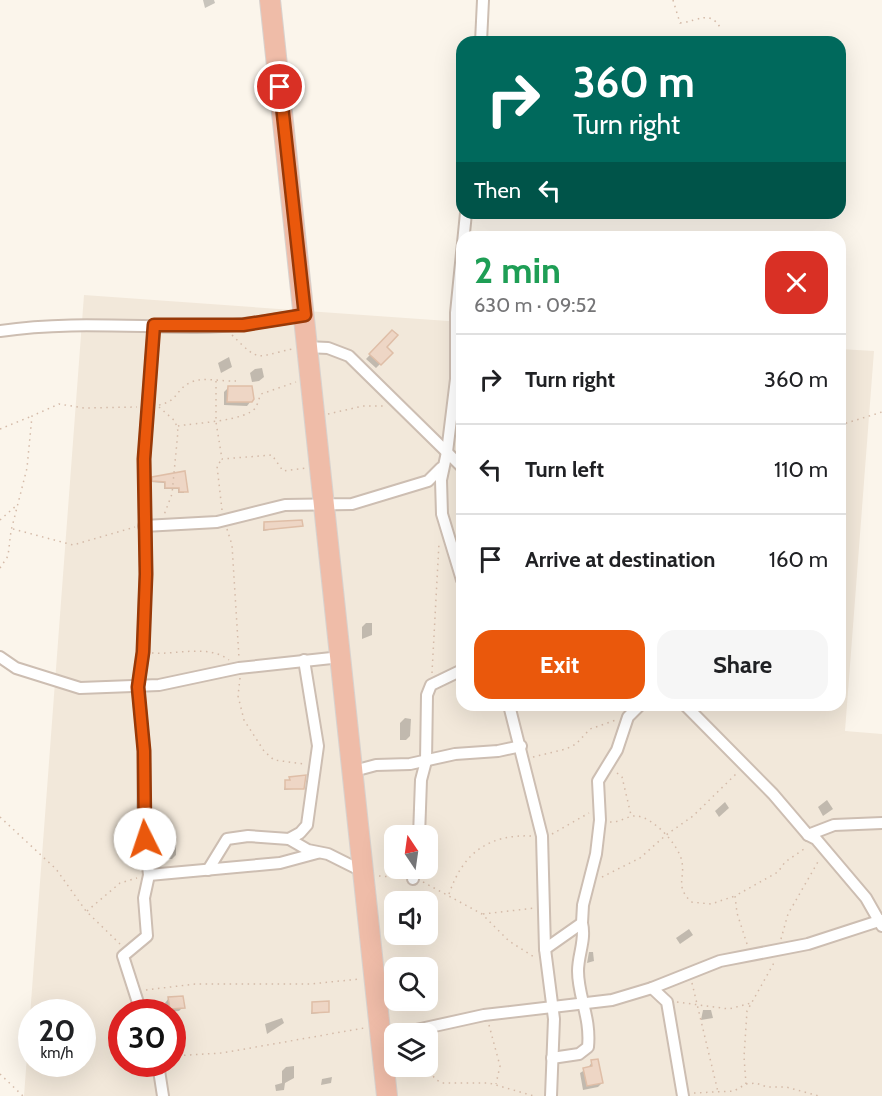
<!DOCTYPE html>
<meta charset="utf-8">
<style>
:root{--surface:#fff;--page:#f6f6f6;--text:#202124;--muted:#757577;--line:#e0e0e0;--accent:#ea580c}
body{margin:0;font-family:Cabin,sans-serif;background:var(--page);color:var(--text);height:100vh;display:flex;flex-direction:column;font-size:22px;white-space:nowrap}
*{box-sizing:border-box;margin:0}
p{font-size:20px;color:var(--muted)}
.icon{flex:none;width:33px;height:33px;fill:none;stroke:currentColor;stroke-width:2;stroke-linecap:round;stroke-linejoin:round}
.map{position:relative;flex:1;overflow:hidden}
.details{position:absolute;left:456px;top:231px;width:390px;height:480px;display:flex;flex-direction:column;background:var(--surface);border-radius:18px;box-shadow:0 6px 24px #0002}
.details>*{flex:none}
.guide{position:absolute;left:456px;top:36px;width:390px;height:183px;border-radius:18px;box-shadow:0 6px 24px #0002;background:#00695c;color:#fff;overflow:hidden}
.needle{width:39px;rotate:347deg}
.buttons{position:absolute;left:384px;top:825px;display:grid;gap:12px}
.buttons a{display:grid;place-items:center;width:54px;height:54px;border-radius:12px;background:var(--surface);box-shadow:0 6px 24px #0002;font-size:30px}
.speed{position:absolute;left:18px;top:999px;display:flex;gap:12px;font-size:30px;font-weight:700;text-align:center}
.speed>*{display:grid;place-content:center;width:78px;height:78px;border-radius:50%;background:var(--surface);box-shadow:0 6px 24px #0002;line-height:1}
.speed small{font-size:15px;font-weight:400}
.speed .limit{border:9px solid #d22;background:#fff;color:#111}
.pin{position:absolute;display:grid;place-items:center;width:51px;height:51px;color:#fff;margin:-26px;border:3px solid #fff;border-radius:50%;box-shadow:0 2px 6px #0007}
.me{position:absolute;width:66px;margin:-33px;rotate:356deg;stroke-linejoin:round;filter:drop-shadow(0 0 4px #0008)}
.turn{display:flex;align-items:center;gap:21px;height:126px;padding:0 18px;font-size:27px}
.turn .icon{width:78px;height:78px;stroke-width:2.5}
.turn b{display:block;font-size:42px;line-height:51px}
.then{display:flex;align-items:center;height:57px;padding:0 18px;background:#0003;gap:12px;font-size:22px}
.round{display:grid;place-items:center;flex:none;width:63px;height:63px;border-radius:18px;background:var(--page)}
.overview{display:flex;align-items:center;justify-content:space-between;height:102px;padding:0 18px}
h1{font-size:36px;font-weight:800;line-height:45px;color:#1e9e55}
.primary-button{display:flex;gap:12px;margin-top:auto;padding:12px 18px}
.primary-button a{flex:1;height:69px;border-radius:18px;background:var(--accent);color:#fff;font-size:24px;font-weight:800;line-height:69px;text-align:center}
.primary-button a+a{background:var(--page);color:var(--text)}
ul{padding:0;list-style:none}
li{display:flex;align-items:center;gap:18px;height:90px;padding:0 18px;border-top:2px solid var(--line)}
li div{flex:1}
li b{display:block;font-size:22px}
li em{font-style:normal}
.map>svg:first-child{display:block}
</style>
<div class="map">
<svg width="882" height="1096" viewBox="0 0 882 1096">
<rect width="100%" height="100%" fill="#fbf5eb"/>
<!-- residential -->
<path fill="#f2e8da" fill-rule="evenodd" d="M 84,295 L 462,322 L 462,705 L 840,705 L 840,349 L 874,351 L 845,731 L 882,734 L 882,1096 L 24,1096 ZM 394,836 L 428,836 L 428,868 L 394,868 ZM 394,902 L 428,902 L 428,934 L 394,934 ZM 394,968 L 428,968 L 428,1000 L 394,1000 ZM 32,1012 L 82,1012 L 82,1064 L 32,1064 ZM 122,1012 L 172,1012 L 172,1064 L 122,1064 ZM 394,1034 L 428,1034 L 428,1066 L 394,1066 Z"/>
<!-- shadow -->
<g fill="#0003">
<path d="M 203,0 L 214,0 L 215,3 L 205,8 Z"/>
<path d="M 392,332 L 385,347 L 391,353 L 376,368 L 366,359 Z"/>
<path d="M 229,357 L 232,367 L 221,373 L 218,363 Z"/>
<path d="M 262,368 L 264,377 L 259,381 L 252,382 L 250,373 L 255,369 Z"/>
<path d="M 228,388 L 251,401 L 247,406 L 224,405 L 224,392 Z"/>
<path d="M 184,473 L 184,493 L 178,493 L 178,489 L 164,489 L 164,483 L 151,482 L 153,479 Z"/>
<path d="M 264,523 L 301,525 L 263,531 Z"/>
<path d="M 366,623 L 372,623 L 372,635 L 362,639 L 362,627 Z"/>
<path d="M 405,718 L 411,719 L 410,736 L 406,740 L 400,740 L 400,723 Z"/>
<path d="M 286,782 L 303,788 L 284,790 Z"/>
<path d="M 827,800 L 833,809 L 823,816 L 818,807 Z"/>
<path d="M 725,802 L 729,808 L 719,817 L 715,811 Z"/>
<path d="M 169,845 L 176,845 L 176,855 L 172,859 L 165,859 L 164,849 Z"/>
<path d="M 394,848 L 394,860 L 392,860 L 393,849 Z"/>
<path d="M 689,929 L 693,935 L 680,944 L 676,938 Z"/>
<path d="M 589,952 L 593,952 L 594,961 L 587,963 Z"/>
<path d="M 169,998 L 183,1007 L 179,1011 L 166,1012 L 165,1003 Z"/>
<path d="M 313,1004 L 328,1012 L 311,1014 Z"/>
<path d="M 703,1010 L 711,1010 L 713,1018 L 701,1020 Z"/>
<path d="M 282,1018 L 284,1023 L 267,1034 L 265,1024 Z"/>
<path d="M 434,1041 L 435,1051 L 428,1053 L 428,1042 Z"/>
<path d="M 592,1062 L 602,1083 L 598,1087 L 583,1090 L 580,1073 L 588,1068 Z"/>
<path d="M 294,1066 L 294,1078 L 285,1083 L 284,1090 L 276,1091 L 275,1085 L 282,1083 L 282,1071 L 286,1067 Z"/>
<path d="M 332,1077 L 331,1083 L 321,1085 L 322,1079 Z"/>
</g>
<!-- building -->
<g fill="#eed6c5" stroke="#dfbea7" stroke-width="1.5">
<path d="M 392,330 L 398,335 L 387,347 L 393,353 L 381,365 L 369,354 Z"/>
<path d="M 228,386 L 252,386 L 254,399 L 252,402 L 227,402 Z"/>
<path d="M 185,471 L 188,492 L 179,492 L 179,488 L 165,488 L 165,482 L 152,481 L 152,477 Z"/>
<path d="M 302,520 L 303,526 L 264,530 L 264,522 Z"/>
<path d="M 306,775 L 304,789 L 285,789 L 285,780 L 290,780 L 289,777 Z"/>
<path d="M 183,996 L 185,1008 L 170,1009 L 168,997 Z"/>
<path d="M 329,1001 L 329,1012 L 312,1013 L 312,1002 Z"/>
<path d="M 598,1059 L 603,1083 L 587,1086 L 583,1068 L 592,1066 L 591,1060 Z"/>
</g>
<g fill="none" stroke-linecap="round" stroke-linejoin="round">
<!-- street casing -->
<g stroke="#cdbeb2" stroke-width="14">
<g id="street">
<path d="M 481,42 L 483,0"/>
<path d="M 0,331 C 65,321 131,327 196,327 C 233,327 269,321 305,315"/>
<path d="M 306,347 L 328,348 L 349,356 L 462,467"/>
<path d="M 144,526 L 217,522 L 285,505 L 352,504 L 428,481 L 441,468"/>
<path d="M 462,580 L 442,514 L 441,480 L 447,452 L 456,379 L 456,313 L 466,213"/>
<path d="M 0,657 L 16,668 L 80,688 L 159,685 L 239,668 L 341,657"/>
<path d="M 509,705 L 542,836 L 545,949 L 554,1019 L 551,1096"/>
<path d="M 685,705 L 773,794 L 808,835 L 816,839 L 866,898 L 882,926"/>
<path d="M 354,771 L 376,765 L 410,764 L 455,754 L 498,751 L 521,746"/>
<path d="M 808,835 L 834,825 L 882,823"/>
<path d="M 419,836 L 421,780 L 426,761 L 427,695 L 431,685 L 462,670"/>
<path d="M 289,839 L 300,833 L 307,825 L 318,746 L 304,660"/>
<path d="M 208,870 L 227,839 L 248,836 L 289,839 L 308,850 L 328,854 L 364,872"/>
<path d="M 149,875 L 280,863 L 317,853"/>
<path d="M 413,879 L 414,868"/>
<path d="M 545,949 L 582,923 L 583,905 L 596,854 L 600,820 L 598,781 L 617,750 L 628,717 L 640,705"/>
<path d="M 652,988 L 667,1002 L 683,1096"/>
<path d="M 141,1012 L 123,956 L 147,936 L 144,898 L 149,875 L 143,822 L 144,751 L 138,687 L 143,653 L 146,568 L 144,459 L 154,325"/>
<path d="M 398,1034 L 484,1015 L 612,1000 L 652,988 L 720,961 L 808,944 L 882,920"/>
<path d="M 552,1058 L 579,1054 L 588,1047 C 591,1017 578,997 578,971 C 578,954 586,940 582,923"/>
<path d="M 158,1064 L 163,1096"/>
</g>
</g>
<!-- highway casing -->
<g stroke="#d8d2ce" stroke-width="22">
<path id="highway" d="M 270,0 L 387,1096"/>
</g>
<!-- path -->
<g stroke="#d4baa8" stroke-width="1.5" stroke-dasharray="1.5 4.5" stroke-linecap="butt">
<path d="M 673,0 L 680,23 C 699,21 710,9 721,29"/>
<path d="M 232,335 C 260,363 255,357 292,349"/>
<path d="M 216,381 L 216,422 L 222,459 L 272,455 L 283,471 L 306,468"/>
<path d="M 159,405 C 178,401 175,391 189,383 C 202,376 223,382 237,381"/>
<path d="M 159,407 L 175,421 L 178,431 L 172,494 L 164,515"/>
<path d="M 328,414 L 363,406 L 385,406"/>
<path d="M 840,425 L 882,412"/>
<path d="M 178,426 C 194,423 248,421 256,407 C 258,403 259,398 261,394 L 296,382"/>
<path d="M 0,429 L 32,416"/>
<path d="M 222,510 L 217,466 L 222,459"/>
<path d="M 0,520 L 17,505"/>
<path d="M 13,529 L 73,545 L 135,527"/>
<path d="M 227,529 L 232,545 L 239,658"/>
<path d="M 0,568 L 8,556 L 11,531 L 27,468 L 32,416 L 59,404 L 84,408 L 137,407"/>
<path d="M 152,653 C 177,655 208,644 229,660"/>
<path d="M 432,673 L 439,543"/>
<path d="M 240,678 L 238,696 L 244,720 L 264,751 L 274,760 L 304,764"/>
<path d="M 533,757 L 566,749 L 576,744 L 590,729 L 616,720"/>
<path d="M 617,773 L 622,777 L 631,815"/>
<path d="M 0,817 L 56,869 L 86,911 L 120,944"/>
<path d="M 610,822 C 620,823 628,815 637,816 C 654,818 679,845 682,862 C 685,880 675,885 691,902 L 711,904 L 735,896"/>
<path d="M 552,834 L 589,813"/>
<path d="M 379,876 L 404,878"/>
<path d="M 602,877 L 640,858 L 666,835 L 693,816 L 737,773"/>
<path d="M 423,882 L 482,914 L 509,941 L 534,957"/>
<path d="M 449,894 C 463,853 488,834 533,836"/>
<path d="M 87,911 L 120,883 L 137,878"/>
<path d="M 483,914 L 535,908"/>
<path d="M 781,939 L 788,914 L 819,860"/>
<path d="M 747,944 L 737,913 L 735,896 L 778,872 L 785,862 L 807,847"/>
<path d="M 692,983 L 718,1092"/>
<path d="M 146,990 L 195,984 L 310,984 L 360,979"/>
<path d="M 677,1002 L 729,1009 L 751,1003"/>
<path d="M 489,1025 L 500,1066 L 496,1084"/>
<path d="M 172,1056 L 222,1053 L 364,1028"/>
<path d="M 427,1066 L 435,1079 L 442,1083 L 489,1083 L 534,1096"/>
<path d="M 0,1074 L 23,1096"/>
<path d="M 746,1084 L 744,1057 L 747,1011 L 775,961"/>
<path d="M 694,1093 L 734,1091 L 746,1084 L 756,1083 L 767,1087 L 786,1087 L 819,1096"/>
</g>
<!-- street -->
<use href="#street" stroke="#fff" stroke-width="10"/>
<!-- highway -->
<use href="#highway" stroke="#efbca8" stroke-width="20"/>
</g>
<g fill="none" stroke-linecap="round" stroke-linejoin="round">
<!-- route casing -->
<g stroke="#983908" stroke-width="15">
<path id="route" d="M 145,839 L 144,751 L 138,687 L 143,652 L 146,574 L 144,459 L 154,325 L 243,325 L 305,315 L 280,87"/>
</g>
<!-- route -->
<use href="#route" stroke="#ea580c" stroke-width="10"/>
</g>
</svg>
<div class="buttons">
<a><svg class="needle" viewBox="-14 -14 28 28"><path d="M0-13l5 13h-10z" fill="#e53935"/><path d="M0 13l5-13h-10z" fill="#757577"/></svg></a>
<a><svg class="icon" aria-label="sound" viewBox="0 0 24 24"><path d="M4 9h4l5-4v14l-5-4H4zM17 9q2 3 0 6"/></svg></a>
<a><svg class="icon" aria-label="search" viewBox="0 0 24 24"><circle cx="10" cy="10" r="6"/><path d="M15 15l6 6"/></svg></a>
<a><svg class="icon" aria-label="layers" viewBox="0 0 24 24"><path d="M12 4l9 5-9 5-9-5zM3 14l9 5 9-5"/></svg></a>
</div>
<div class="speed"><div>20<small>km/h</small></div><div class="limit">30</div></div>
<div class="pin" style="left:280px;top:87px;background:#d93025"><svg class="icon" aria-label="arrive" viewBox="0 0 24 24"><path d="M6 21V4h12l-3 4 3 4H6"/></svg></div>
<svg class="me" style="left:145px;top:839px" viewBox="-20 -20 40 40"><circle r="19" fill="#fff"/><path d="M0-13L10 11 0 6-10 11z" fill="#ea580c"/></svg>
<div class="guide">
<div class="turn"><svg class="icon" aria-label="right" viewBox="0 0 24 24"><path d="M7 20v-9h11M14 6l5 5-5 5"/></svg><div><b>360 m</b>Turn right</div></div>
<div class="then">Then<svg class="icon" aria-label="left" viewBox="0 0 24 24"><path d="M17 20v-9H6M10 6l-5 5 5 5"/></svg></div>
</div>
<section class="details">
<div class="overview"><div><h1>2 min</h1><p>630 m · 09:52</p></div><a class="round" style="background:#d93025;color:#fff"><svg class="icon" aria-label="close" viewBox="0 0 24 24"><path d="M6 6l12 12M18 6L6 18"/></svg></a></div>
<ul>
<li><svg class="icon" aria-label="right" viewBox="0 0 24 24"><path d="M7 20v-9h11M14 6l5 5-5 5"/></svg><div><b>Turn right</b></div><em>360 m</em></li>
<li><svg class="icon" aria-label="left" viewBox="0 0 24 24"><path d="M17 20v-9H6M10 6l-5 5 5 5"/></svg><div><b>Turn left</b></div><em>110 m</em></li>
<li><svg class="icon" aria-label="arrive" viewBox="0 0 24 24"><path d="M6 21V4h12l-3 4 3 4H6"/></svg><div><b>Arrive at destination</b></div><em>160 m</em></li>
</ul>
<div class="primary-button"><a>Exit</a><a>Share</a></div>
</section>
</div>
